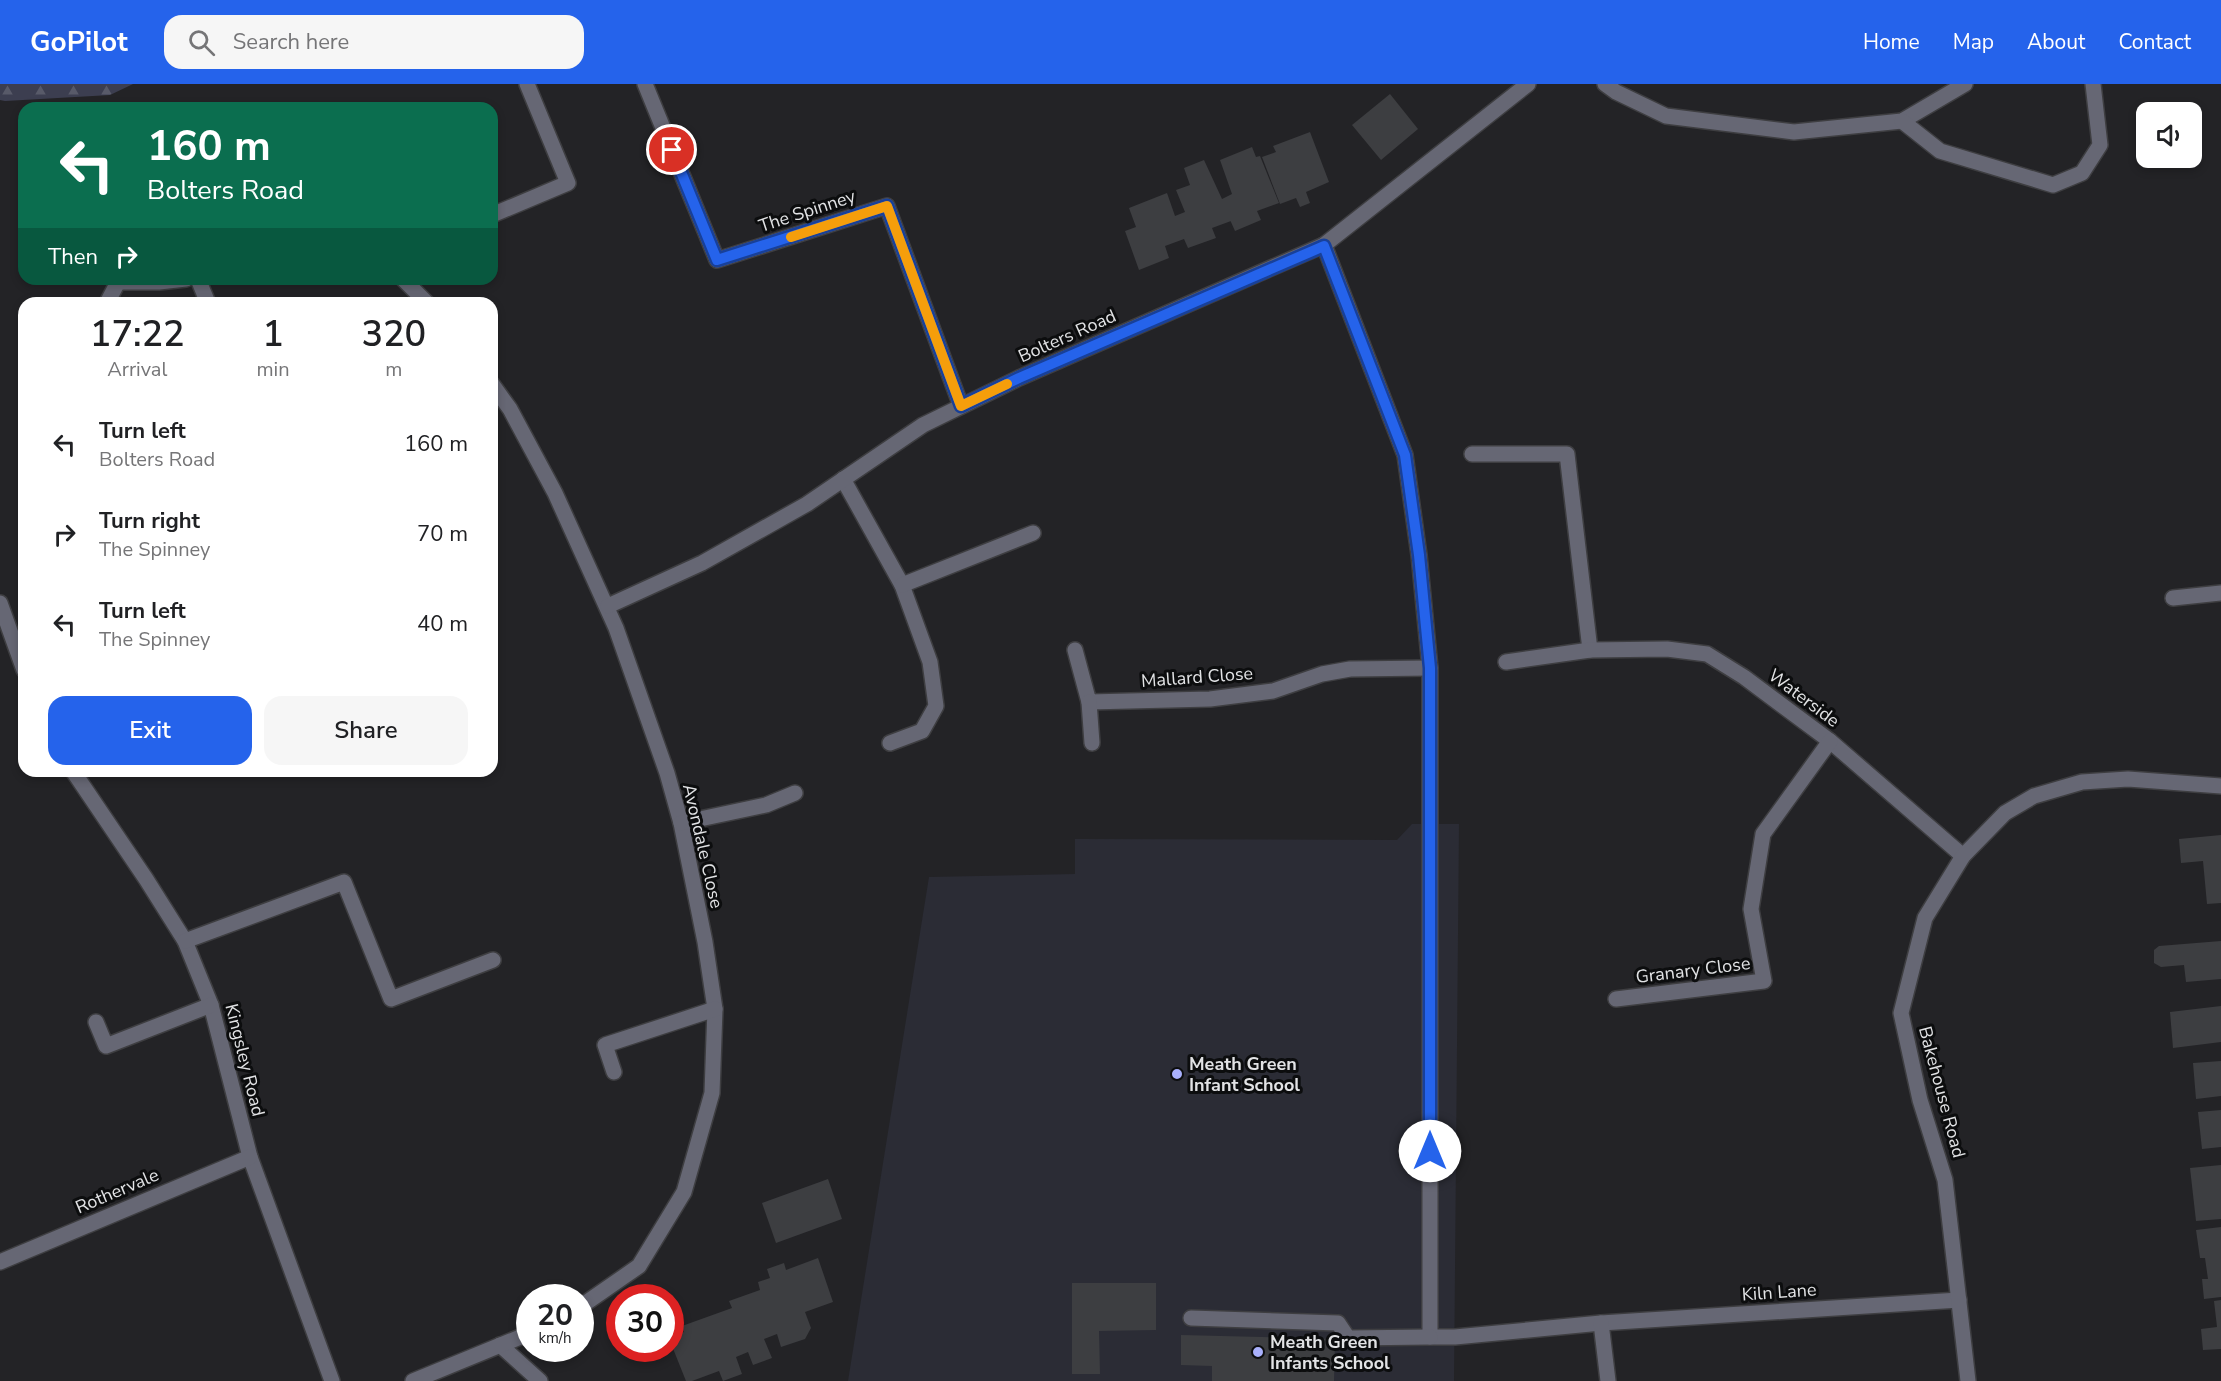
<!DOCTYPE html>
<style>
:root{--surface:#fff;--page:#f6f6f6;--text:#202124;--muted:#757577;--accent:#2563eb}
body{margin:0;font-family:"Nunito Sans",sans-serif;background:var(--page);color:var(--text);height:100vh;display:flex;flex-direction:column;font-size:22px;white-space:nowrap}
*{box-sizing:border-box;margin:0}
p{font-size:20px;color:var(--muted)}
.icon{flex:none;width:33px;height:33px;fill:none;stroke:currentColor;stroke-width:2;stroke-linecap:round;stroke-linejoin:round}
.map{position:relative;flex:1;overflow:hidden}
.sheet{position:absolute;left:18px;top:213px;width:480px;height:480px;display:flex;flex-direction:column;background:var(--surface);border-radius:18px;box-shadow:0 3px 9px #0003}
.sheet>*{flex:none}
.banner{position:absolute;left:18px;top:18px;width:480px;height:183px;border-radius:18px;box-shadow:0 3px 9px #0003;background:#0b6e4f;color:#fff;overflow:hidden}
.controls{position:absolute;left:2136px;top:18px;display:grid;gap:12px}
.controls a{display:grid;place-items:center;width:66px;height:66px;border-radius:12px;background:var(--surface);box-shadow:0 3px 9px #0003;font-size:30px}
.speed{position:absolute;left:516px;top:1200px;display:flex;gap:12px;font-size:30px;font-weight:700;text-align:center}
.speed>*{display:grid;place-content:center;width:78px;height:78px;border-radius:50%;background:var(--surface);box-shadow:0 3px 9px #0003;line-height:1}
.speed small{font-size:15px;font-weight:400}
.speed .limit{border:9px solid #d22;background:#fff;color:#111}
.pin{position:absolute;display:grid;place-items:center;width:51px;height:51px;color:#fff;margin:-26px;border:3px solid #fff;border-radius:50%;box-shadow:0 2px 6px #0007}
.me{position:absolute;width:66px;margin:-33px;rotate:0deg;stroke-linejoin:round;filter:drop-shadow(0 0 4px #0008)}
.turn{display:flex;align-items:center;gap:21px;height:126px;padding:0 30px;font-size:27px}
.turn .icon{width:78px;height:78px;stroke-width:2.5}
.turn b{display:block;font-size:42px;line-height:51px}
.then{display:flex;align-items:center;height:57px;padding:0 30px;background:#0003;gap:12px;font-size:22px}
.eta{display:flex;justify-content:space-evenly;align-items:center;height:102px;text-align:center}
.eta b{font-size:36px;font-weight:600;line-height:42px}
.action{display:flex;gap:12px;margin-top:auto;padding:12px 30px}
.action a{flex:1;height:69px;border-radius:18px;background:var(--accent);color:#fff;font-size:24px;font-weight:600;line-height:69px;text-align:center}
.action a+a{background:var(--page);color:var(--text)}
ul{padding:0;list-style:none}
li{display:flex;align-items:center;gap:18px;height:90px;padding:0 30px}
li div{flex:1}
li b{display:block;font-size:22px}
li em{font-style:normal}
header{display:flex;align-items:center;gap:36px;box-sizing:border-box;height:84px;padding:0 30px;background:var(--accent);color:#fff}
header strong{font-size:28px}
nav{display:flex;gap:33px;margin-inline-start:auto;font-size:21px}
.search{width:420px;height:54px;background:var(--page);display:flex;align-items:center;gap:15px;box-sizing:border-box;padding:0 21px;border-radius:18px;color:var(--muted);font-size:22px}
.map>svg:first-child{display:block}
</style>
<header>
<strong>GoPilot</strong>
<div class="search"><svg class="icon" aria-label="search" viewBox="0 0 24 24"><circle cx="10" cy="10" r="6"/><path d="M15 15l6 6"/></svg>Search here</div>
<nav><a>Home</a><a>Map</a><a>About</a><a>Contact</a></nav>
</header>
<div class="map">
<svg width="2221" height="1297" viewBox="0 0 2221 1297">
<defs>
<pattern id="forest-firs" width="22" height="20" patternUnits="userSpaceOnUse" patternTransform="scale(1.5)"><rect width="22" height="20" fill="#3c3e50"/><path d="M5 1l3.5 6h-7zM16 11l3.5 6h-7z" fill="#585a69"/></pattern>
</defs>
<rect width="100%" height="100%" fill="#232326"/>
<!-- built -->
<path fill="#2b2c35" d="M 1412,740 L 1459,740 L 1454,1297 L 848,1297 L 929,793 L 1075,790 L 1075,755 L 1397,756 Z"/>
<!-- forest -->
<path fill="url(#forest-firs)" d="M 0,0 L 133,0 L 110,11 L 5,17 L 0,16 Z"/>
<!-- building -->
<g fill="#3d3e41">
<path d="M 1390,10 L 1418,45 L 1381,76 L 1352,41 Z"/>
<path d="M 1310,48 L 1329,98 L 1306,108 L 1310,119 L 1300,123 L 1296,114 L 1280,120 L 1262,73 L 1276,68 L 1273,62 Z"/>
<path d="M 1252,63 L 1256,73 L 1260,72 L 1279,119 L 1257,127 L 1261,136 L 1235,147 L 1227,129 L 1231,137 L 1212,144 L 1216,154 L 1188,164 L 1184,155 L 1165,162 L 1169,174 L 1139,186 L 1125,147 L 1136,143 L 1129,124 L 1167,109 L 1175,132 L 1185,128 L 1176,106 L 1190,101 L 1184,84 L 1204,76 L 1222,115 L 1232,110 L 1220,76 Z"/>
<path d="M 2221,751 L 2221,819 L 2207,820 L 2203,777 L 2181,779 L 2179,755 Z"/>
<path d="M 2221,857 L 2221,895 L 2186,898 L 2184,881 L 2161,883 L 2154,879 L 2154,866 L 2159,862 Z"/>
<path d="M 2221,922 L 2221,958 L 2173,964 L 2170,928 Z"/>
<path d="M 2221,977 L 2221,1012 L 2196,1015 L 2193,979 Z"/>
<path d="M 2221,1026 L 2221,1063 L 2202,1065 L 2198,1028 Z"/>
<path d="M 2221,1081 L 2221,1135 L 2196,1137 L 2190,1084 Z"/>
<path d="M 828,1095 L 842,1135 L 776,1159 L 762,1119 Z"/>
<path d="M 2221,1143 L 2221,1213 L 2204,1215 L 2202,1195 L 2208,1195 L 2205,1174 L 2200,1174 L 2196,1146 Z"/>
<path d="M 818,1174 L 833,1218 L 805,1228 L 811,1244 L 805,1255 L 781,1263 L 777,1250 L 764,1255 L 772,1274 L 753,1281 L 748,1268 L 736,1273 L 742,1290 L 723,1297 L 719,1287 L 692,1297 L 686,1297 L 670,1257 L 670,1253 L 684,1248 L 682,1242 L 732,1224 L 729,1217 L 760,1206 L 758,1198 L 770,1194 L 767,1185 L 784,1179 L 786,1186 Z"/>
<path d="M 1072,1199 L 1156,1199 L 1156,1246 L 1099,1247 L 1100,1290 L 1072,1290 Z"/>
<path d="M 2221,1216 L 2221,1265 L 2203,1266 L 2201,1245 L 2217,1243 L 2214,1217 Z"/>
<path d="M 1181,1251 L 1335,1255 L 1334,1297 L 1212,1297 L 1212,1282 L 1181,1281 Z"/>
</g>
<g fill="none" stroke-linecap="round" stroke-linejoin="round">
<!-- minor casing -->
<g stroke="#3e3e41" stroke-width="18">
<g id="minor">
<path d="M 645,0 L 717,176 L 887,122 L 961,322"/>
<path d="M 1605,0 L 1616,8 L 1666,32 L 1794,48 L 1902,37 L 1965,0"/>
<path d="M 1902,37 L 1940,67 L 2053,101 L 2082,89 L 2100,61 L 2093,0"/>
<path d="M 492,131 L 568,99 L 527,0"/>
<path d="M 1324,161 L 1405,371 L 1419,471 L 1430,584 L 1430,1253 L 1455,1253 L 1601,1239 L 1959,1216"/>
<path d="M 117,195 L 118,198 L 159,198 L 186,195"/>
<path d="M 198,195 L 208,219"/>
<path d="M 403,195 L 427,219"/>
<path d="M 107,219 L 118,198"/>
<path d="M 492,300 L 510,325 L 555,409 L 616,544 L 667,689 L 681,739 L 705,858 L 715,925 L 712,1009 L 684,1108 L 639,1182 L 580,1223"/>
<path d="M 1472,370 L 1567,370 L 1590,566"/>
<path d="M 843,395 L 902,501 L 930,578 L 936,622 L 922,647 L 890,659"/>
<path d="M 902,501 L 1033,449"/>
<path d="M 2173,514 L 2221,509"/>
<path d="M 0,519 L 24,586"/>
<path d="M 608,522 L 702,479 L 807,420 L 923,341 L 1019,294 L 1324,161 L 1528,0"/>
<path d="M 1075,566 L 1089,618 L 1210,615 L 1273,607 L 1322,590 L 1350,585 L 1430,584"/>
<path d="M 1506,578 L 1590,566 L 1667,565 L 1707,570 L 1744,593 L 1830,657 L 1963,772"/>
<path d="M 1089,618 L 1092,659"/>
<path d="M 73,687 L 146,795 L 185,857 L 211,921 L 250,1073 L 332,1297"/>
<path d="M 681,739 L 766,721 L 795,709"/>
<path d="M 185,857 L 344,798 L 391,915 L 493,876"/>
<path d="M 1616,915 L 1764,897 L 1751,825 L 1763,750 L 1830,657"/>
<path d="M 96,938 L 106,962 L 211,921"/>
<path d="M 614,988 L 605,961 L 715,925"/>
<path d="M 0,1178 L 250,1073"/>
<path d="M 1191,1234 L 1338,1239 L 1348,1254 L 1430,1253"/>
<path d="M 1601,1239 L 1608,1297"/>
<path d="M 500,1261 L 540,1297"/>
<path d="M 413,1297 L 530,1249"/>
<path d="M 1968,1297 L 1945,1096 L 1920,1016 L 1901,929 L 1925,834 L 1963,772 L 2005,729 L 2034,712 L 2082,698 L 2128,695 L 2221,702"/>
</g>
</g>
<!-- minor -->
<use href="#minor" stroke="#666774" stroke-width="15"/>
</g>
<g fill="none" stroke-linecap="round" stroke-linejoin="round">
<!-- route casing -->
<g stroke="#184099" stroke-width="15">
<path id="route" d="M 672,66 L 717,176 L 887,122 L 961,322 L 1019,294 L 1324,162 L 1405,371 L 1419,471 L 1430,584 L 1430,1067"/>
</g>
<!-- route -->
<use href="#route" stroke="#2563eb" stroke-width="10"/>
<!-- slow -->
<path stroke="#f59e0b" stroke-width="10" d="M 791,153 L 887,122 L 961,322 L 1007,300"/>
</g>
<!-- markers -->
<g fill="#a9b0fc" stroke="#0c0d0e" stroke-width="2">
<circle cx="1177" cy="990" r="6"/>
<circle cx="1258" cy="1268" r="6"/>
</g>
<g text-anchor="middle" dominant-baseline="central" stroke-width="6" stroke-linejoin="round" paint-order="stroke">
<!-- street labels -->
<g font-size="18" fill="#e2e3e5" stroke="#0c0d0e">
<text transform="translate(807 127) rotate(-18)">The Spinney</text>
<text transform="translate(1067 252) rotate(-24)">Bolters Road</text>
<text transform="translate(1197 593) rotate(-4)">Mallard Close</text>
<text transform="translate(1804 614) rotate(37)">Waterside</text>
<text transform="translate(703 762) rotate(77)">Avondale Close</text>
<text transform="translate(1693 886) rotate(-7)">Granary Close</text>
<text transform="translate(245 976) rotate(76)">Kingsley Road</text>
<text transform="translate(1942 1008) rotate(75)">Bakehouse Road</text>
<text transform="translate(117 1107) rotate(-23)">Rothervale</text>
<text transform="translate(1779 1208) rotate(-4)">Kiln Lane</text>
</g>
<!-- poi labels -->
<g font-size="18" font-weight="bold" fill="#e2e3e5" stroke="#0c0d0e" text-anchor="start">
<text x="1189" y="980">Meath Green<tspan x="1189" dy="21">Infant School</tspan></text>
<text x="1270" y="1258">Meath Green<tspan x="1270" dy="21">Infants School</tspan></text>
</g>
</g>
</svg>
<div class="controls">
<a><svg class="icon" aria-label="sound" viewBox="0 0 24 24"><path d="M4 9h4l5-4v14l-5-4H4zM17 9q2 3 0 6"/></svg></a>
</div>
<div class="speed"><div>20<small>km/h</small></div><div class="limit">30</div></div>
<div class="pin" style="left:672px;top:66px;background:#d93025"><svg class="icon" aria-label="arrive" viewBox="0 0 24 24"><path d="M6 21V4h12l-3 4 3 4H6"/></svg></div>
<svg class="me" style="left:1430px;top:1067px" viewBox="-20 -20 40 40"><circle r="19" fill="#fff"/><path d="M0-13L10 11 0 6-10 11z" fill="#2563eb"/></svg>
<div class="banner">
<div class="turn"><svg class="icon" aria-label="left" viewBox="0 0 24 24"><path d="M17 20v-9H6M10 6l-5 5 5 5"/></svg><div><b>160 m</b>Bolters Road</div></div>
<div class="then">Then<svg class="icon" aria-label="right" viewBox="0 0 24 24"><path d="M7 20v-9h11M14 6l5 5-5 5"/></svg></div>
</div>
<section class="sheet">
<div class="eta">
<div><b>17:22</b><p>Arrival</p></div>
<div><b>1</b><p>min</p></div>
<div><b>320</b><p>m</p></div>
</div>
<ul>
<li><svg class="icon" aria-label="left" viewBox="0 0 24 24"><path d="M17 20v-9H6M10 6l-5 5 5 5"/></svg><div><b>Turn left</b><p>Bolters Road</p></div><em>160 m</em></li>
<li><svg class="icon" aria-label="right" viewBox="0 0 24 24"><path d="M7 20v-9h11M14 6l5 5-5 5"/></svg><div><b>Turn right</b><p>The Spinney</p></div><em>70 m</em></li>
<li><svg class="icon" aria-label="left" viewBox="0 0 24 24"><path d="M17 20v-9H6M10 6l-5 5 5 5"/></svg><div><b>Turn left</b><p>The Spinney</p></div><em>40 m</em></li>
</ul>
<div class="action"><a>Exit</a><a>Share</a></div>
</section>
</div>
